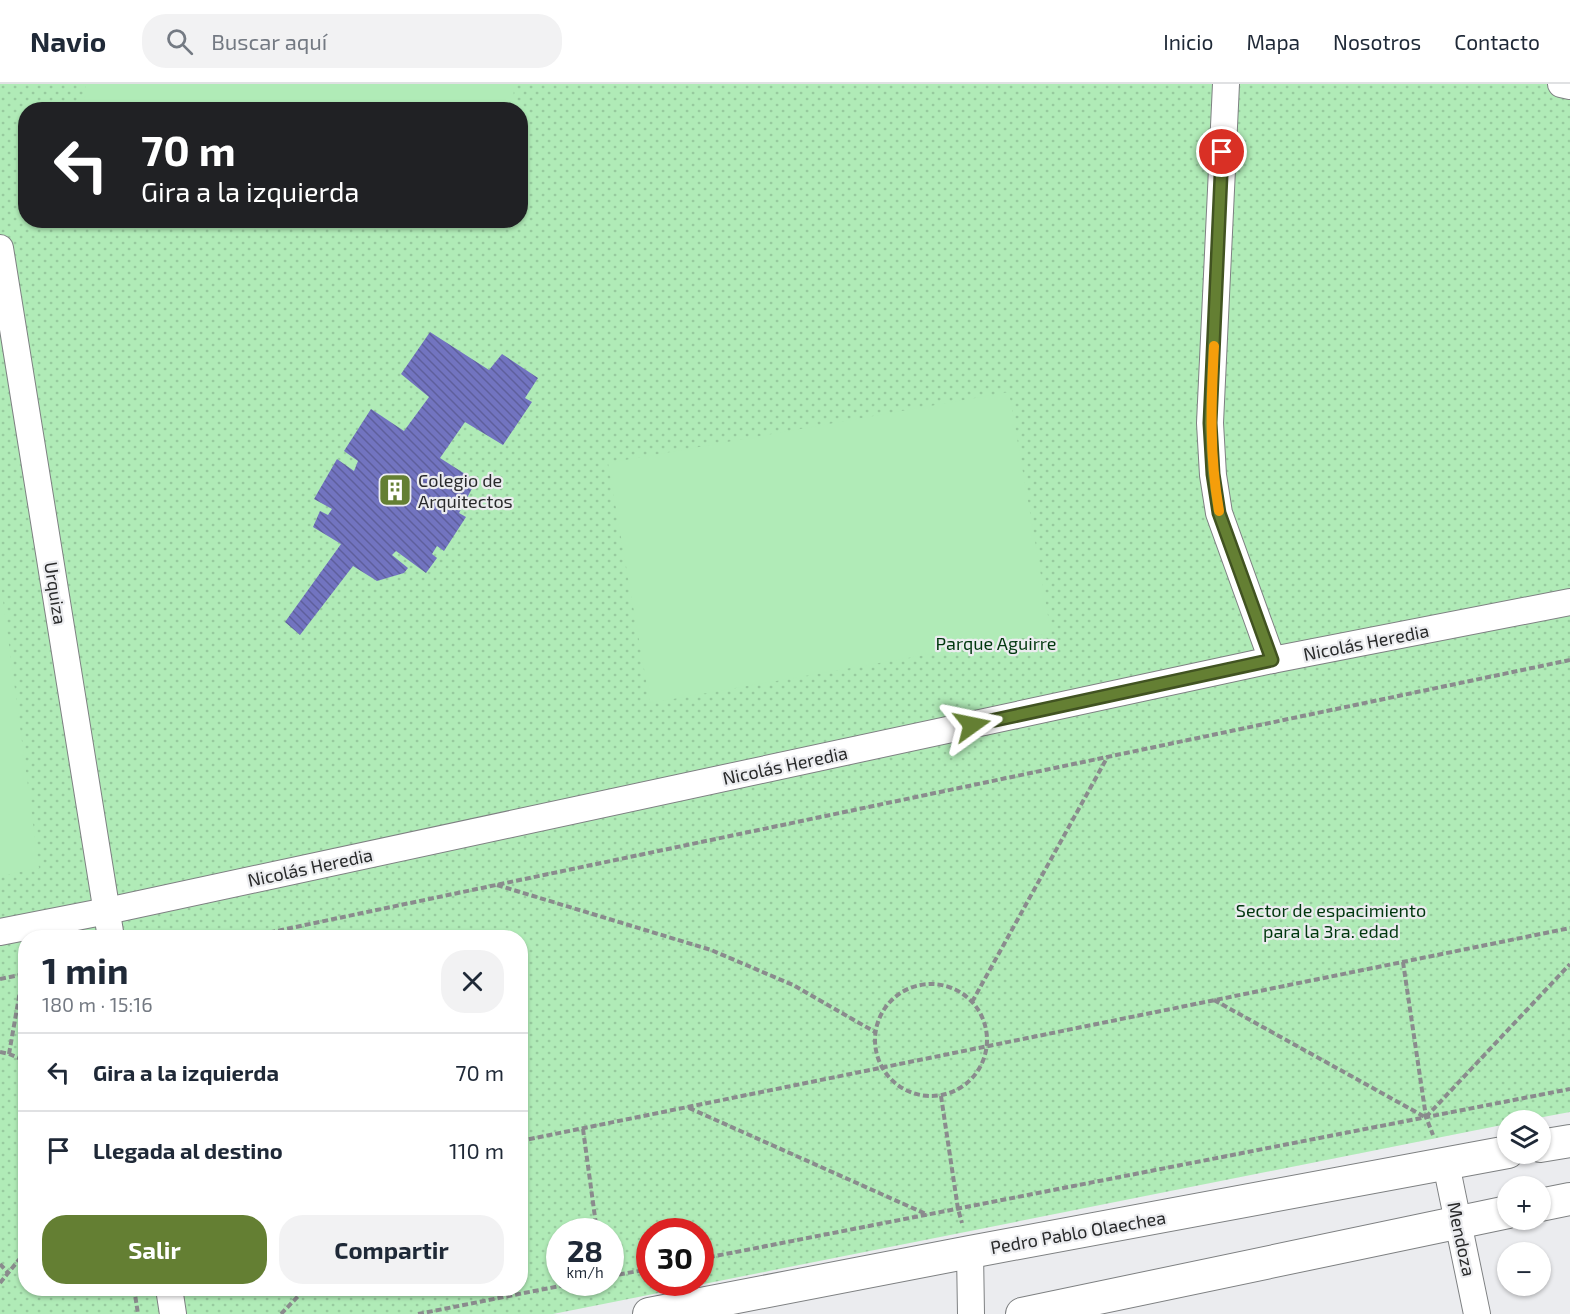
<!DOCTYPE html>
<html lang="es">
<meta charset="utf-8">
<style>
:root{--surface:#fff;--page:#f2f2f3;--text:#1f2937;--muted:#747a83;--line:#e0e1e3;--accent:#647f33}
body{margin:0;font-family:"Exo 2",sans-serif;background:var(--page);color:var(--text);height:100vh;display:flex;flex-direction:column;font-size:22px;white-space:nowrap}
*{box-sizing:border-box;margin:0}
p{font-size:20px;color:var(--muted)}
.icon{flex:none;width:33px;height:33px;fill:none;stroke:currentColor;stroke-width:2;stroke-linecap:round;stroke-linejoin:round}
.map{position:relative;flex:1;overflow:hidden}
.side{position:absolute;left:18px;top:846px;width:510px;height:366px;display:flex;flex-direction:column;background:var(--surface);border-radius:24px;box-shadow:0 2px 4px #0004}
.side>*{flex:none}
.banner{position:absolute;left:18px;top:18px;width:510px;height:126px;border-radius:24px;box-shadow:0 2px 4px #0004;background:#202124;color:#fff;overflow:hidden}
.buttons{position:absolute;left:1497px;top:1026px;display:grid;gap:12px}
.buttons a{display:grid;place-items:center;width:54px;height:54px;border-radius:50%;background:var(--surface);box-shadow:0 2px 4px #0004;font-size:30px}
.speed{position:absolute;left:546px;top:1134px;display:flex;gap:12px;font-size:30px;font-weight:700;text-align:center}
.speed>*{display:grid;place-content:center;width:78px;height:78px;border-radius:50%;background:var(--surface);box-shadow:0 2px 4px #0004;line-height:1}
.speed small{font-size:15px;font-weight:400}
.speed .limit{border:9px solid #d22;background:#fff;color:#111}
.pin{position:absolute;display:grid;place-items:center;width:51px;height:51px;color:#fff;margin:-26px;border:3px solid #fff;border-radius:50%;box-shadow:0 2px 6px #0007}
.me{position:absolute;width:66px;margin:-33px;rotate:78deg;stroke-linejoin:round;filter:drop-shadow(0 0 4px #0008)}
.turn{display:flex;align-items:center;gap:21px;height:126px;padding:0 24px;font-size:27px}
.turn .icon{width:78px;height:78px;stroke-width:2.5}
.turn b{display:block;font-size:42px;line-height:51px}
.round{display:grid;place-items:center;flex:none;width:63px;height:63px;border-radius:24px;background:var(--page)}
.summary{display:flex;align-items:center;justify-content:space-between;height:102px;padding:0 24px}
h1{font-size:36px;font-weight:700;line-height:45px}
.action{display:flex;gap:12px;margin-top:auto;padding:12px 24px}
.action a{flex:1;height:69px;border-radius:24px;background:var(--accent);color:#fff;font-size:24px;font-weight:700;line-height:69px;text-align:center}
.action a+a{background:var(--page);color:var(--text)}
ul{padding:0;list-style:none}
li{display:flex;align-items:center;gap:18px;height:78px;padding:0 24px;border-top:2px solid var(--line)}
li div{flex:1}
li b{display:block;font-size:22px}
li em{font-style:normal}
header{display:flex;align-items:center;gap:36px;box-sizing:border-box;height:84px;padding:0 30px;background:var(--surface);border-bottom:2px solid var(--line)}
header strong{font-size:28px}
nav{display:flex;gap:33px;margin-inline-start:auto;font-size:21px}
.search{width:420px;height:54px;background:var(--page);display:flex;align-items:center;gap:15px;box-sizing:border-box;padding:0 21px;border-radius:24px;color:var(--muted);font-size:22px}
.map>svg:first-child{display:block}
</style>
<header>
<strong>Navio</strong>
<div class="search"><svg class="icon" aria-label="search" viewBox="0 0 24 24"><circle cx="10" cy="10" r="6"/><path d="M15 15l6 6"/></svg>Buscar aquí</div>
<nav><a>Inicio</a><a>Mapa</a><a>Nosotros</a><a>Contacto</a></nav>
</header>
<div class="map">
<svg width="1570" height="1230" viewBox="0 0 1570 1230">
<defs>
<pattern id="grass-dots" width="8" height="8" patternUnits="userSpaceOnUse" patternTransform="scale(1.5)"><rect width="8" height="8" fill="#b0ebb7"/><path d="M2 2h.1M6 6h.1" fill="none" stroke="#97ca9e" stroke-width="1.8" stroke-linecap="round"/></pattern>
<pattern id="building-back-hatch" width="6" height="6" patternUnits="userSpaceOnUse" patternTransform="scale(1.5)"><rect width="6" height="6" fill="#7274c0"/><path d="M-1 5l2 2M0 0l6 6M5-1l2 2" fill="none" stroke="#5e5f9c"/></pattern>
</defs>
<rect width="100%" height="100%" fill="#ebecef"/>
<!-- grass -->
<path fill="url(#grass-dots)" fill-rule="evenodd" d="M 0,0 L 1570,0 L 1570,1028 L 1527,1036 L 1508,1036 L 1507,1040 L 553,1230 L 0,1230 ZM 26,26 L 520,26 L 520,136 L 26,136 ZM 26,854 L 520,854 L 520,1204 L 26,1204 ZM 560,1148 L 610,1148 L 610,1198 L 560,1198 ZM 650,1148 L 700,1148 L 700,1198 L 650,1198 Z"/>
<!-- pitch -->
<g fill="#b0ebb7">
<path d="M 86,0 L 514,0 L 513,25 L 84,25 Z"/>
<path d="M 1009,308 L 1051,549 L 650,619 L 608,379 Z"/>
<path d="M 0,494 L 39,784 L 0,792 Z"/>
</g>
<!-- building -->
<path fill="url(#building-back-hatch)" d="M 430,248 L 489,286 L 502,270 L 538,294 L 525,314 L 532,318 L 503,361 L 465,338 L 440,374 L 476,397 L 459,429 L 466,433 L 444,467 L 437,462 L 432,470 L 437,474 L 426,489 L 396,467 L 392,471 L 408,484 L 404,489 L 377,497 L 353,482 L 300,551 L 285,538 L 341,460 L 313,443 L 320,427 L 328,431 L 332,425 L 314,415 L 337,375 L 354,387 L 358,377 L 344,367 L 371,325 L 404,347 L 429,313 L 401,290 Z"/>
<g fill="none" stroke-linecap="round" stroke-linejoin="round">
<!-- minor casing -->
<g stroke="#7e8082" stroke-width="28">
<g id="minor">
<path d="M 1226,0 L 1210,339 L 1213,391 L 1219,429 L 1272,576"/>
<path d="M 1561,0 L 1570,2"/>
<path d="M 0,164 L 111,854"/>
<path d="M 0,848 L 107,827 L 1272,576 L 1570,518"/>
<path d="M 1446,1080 L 1477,1230"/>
<path d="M 970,1168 L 971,1230"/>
<path d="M 169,1204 L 173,1230"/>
</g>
</g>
<!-- tertiary casing -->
<g stroke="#7e8082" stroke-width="34">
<g id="tertiary">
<path d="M 1540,1062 L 1570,1057"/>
<path d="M 1540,1121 L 1570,1115"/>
<path d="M 649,1230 L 970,1168 L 1508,1068"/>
<path d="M 1022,1230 L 1508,1128"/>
</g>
</g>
<!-- path -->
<g stroke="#8a8b8d" stroke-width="4" stroke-dasharray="6 3" stroke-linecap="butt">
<path d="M 497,801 L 711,866 L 793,901 L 875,948"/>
<path d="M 243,854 L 1570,576"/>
<path d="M 1403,878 L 1426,1033 L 1433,1051"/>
<path d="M 0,895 L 25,890"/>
<circle cx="931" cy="956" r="56"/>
<path d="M 1214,916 L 1425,1033"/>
<path d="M 972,918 L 1108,672"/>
<path d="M 0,968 L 9,970 L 26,977"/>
<path d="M 9,970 L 23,890"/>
<path d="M 941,1012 L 958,1125 L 962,1139"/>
<path d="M 689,1024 L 926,1130"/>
<path d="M 1426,1033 L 1570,880"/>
<path d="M 583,1045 L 597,1148"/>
<path d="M 520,1057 L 1570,844"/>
<path d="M 700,1175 L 1570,1005"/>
<path d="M 0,1180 L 9,1190"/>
<path d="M 610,1192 L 650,1185"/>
<path d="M 0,1199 L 26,1167"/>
<path d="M 134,1204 L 138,1230"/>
<path d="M 281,1230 L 306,1204"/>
<path d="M 418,1230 L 580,1198"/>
</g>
<!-- minor -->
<use href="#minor" stroke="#fff" stroke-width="26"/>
<!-- tertiary -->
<use href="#tertiary" stroke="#fff" stroke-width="32"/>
</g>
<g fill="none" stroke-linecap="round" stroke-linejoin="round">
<!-- route casing -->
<g stroke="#415321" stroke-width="15">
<path id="route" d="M 972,641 L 1272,576 L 1219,429 L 1213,390 L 1210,339 L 1222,68"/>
</g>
<!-- route -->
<use href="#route" stroke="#647f33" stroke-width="10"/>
<!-- slow -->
<path stroke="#f59e0b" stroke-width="10" d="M 1214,262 C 1211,320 1209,369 1219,427"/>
</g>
<!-- icons -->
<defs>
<g id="building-square" transform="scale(1.725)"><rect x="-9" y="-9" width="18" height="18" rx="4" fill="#647f33" stroke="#ebecef"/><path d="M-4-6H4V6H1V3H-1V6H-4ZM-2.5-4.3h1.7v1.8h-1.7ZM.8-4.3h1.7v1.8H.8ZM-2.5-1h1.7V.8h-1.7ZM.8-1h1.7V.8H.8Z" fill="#fff"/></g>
</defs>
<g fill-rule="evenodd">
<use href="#building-square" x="395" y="406"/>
</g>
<g text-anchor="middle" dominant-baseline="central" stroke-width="4.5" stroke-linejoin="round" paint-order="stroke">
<!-- poi labels -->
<g font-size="18" fill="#292a2b" stroke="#ebecef" text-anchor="start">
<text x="418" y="396">Colegio de<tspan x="418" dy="21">Arquitectos</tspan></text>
</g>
<!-- street labels -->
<g font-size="18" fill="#292a2b" stroke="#ebecef">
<text transform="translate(56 509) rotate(81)">Urquiza</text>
<text transform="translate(1366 558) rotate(-11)">Nicolás Heredia</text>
<text transform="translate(785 681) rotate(-12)">Nicolás Heredia</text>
<text transform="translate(310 783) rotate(-12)">Nicolás Heredia</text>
<text transform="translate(1078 1148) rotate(-10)">Pedro Pablo Olaechea</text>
<text transform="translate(1462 1155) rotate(78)">Mendoza</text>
</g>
<!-- park labels -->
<g font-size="18" fill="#00370e" stroke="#ebecef">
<text x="996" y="559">Parque Aguirre</text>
<text x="1331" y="826">Sector de espacimiento<tspan x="1331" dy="21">para la 3ra. edad</tspan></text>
</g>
</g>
</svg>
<div class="buttons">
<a><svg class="icon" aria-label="layers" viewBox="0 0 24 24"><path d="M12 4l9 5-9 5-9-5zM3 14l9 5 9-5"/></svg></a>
<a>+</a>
<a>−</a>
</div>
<div class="speed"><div>28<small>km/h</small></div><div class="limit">30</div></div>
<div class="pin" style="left:1222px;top:68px;background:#d93025"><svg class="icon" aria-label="arrive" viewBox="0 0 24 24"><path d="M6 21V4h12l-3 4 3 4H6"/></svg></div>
<svg class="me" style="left:972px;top:641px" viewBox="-20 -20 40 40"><path d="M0-17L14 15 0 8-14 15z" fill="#647f33" stroke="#fff" stroke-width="4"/></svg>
<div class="banner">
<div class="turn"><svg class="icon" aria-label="left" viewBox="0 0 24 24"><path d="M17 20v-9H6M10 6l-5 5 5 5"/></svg><div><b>70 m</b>Gira a la izquierda</div></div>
</div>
<section class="side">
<div class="summary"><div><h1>1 min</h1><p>180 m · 15:16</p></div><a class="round"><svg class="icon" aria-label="close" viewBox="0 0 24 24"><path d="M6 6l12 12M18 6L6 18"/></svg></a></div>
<ul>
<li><svg class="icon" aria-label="left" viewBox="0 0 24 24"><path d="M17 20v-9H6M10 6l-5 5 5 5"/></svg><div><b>Gira a la izquierda</b></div><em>70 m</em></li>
<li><svg class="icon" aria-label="arrive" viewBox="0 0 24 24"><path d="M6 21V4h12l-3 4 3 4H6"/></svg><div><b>Llegada al destino</b></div><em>110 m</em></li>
</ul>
<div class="action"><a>Salir</a><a>Compartir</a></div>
</section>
</div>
